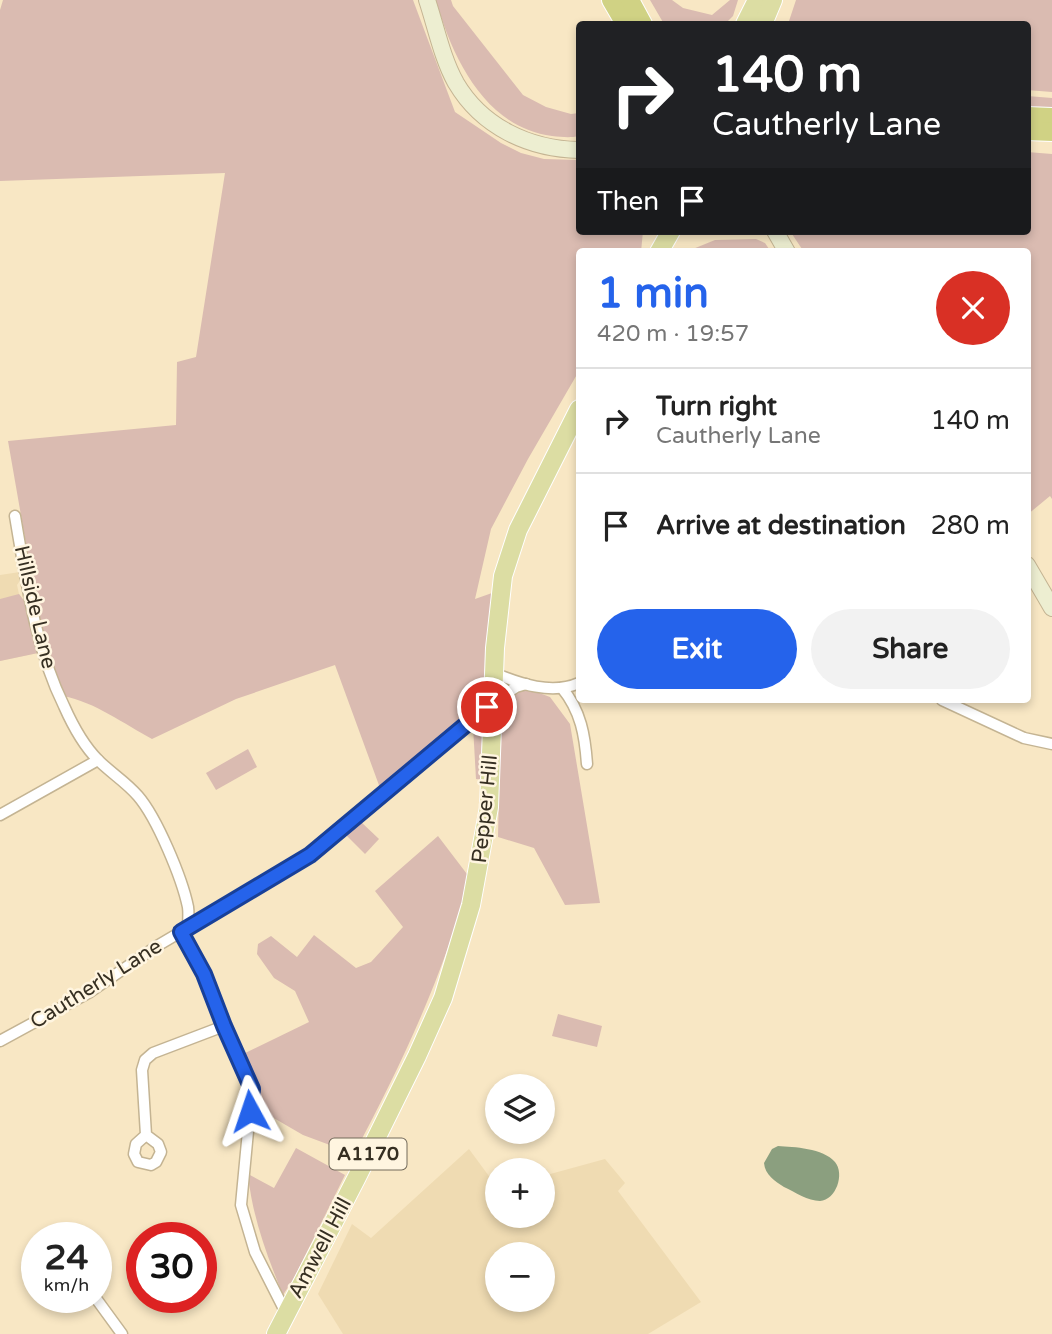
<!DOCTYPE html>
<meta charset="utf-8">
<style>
:root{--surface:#fff;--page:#f2f2f2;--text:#222;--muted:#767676;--line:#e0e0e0;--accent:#2563eb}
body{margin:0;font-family:"Varela Round",sans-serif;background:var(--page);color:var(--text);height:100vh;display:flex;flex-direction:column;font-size:26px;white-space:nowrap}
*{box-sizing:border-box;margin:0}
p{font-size:23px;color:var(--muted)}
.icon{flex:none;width:38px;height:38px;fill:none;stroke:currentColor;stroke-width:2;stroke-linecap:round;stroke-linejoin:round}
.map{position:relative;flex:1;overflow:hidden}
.panel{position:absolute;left:576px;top:248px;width:455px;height:455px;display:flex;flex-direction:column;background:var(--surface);border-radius:7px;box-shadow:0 4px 10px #0003}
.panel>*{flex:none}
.banner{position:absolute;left:576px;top:21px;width:455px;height:214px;border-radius:7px;box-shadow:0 4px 10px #0003;background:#202124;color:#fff;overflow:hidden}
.buttons{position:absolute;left:485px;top:1074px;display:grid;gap:14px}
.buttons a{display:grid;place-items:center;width:70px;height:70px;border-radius:50%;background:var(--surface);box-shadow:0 4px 10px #0003;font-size:35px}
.speed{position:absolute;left:21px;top:1222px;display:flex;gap:14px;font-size:35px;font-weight:700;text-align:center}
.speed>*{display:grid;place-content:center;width:91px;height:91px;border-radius:50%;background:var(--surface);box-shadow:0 4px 10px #0003;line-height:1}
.speed small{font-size:18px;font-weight:400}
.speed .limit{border:10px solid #d22;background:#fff;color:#111}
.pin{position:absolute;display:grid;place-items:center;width:60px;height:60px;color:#fff;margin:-30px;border:4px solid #fff;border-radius:50%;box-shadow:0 2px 7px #0007}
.me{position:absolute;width:77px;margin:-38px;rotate:355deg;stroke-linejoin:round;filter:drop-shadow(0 0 5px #0008)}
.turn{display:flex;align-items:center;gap:24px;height:147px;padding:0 21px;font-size:32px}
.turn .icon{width:91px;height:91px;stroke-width:2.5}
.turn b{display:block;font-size:49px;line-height:60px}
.then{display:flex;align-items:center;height:66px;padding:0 21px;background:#0003;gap:14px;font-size:26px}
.round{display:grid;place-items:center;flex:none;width:74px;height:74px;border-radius:37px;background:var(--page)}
.head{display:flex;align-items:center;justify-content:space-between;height:119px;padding:0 21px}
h1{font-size:42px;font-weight:700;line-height:52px;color:var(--accent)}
.button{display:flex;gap:14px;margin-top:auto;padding:14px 21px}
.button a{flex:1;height:80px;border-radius:42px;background:var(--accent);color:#fff;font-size:28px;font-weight:700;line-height:80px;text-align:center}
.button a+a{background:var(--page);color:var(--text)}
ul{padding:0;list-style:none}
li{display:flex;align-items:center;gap:21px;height:105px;padding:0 21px;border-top:2px solid var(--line)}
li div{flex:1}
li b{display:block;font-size:26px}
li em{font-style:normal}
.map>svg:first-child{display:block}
</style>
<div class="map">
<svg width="1052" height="1334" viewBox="0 0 1052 1334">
<rect width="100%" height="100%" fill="#f8e7c4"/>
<!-- built -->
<g fill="#efdbb2" fill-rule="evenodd">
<path d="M 20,572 L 21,579 L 17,585 L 19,594 L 28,606 L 38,653 L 0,661 L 0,575 Z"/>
<path d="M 469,1149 L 497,1187 L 497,1216 L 542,1216 L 543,1176 L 605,1159 L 625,1183 L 618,1191 L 701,1302 L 648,1334 L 343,1334 L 318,1294 L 352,1224 L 371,1238 ZM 497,1255 L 542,1255 L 542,1300 L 497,1300 Z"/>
</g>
<!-- green -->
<g fill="#dabbb1">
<path d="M 3,0 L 413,0 L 455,112 L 501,143 L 521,153 L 544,159 L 579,160 L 579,231 L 643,231 L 641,252 L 579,252 L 579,371 L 528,459 L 491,529 L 475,599 L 492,593 L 486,651 L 486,701 C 455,735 415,758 380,788 L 335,665 L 236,699 L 152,739 C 124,724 95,702 63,696 L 54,675 L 37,607 L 8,441 L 176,425 L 177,362 L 196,357 L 225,173 L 0,181 L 0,10 Z"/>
<path d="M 436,0 L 451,0 L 453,6 L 523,95 L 546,107 L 571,114 L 579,113 L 579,136 C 570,138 562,137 552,136 C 486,128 452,58 436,0 Z"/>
<path d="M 650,0 L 672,0 L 683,8 L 712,15 L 730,0 L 738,0 L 733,16 L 725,24 L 664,24 Z"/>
<path d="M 796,0 L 1052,0 L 1052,92 L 1027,90 L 1027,24 L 788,24 Z"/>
<path d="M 1027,96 L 1052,98 L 1052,112 L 1027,111 Z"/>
<path d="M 1027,152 L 1052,154 L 1052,499 L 1050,496 L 1027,515 L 1027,252 L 804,252 L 790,231 L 1027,231 Z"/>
<path d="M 756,239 L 765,243 L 771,252 L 688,251 L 715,240 Z"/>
<path d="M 19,594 L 28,606 L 38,653 L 0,661 L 0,599 Z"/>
<path d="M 519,689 L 534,691 L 550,697 L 570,724 L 600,903 L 565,905 L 534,848 L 498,837 L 501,700 Z"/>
<path d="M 484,717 L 484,780 L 476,779 L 473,726 Z"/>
<path d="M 248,749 L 257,767 L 216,790 L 206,773 Z"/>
<path d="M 360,821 L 379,839 L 365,854 L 346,835 Z"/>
<path d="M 438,836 L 470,878 C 442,979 402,1063 354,1154 L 303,1135 L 272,1117 L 257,1098 L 256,1088 L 241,1055 L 309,1022 L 295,991 L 274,978 L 257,954 L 258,944 L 271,936 L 297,957 L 314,935 L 356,968 L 371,962 L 403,927 L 375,891 Z"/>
<path d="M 558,1014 L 602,1026 L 597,1047 L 552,1036 Z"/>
<path d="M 296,1148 L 345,1175 L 294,1278 L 283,1295 C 267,1256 252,1216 248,1174 L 274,1188 Z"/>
</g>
<!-- water -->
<path fill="#8b9f7f" d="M 778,1146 C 794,1147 823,1148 835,1162 C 845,1174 836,1200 820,1201 C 808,1201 795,1192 784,1187 C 775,1181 765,1175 764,1163 L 772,1149 Z"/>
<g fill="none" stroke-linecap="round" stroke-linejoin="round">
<!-- minor casing -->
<g stroke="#c4b493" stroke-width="13">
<g id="minor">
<path d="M 15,516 C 26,580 35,647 64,706 C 72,724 84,746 98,760 C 111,773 126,782 138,796 C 157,818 182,878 188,907 C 189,914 188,922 188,928"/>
<path d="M 494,673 C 520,684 552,695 579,683"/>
<path d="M 562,688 C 581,711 585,736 587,764"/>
<path d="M 942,700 L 1024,738 L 1052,744"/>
<path d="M 0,815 L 98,760"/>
<path d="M 181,932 L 204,974 L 224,1026 L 252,1089 L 241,1205 L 255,1252 L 286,1313"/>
<path d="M 0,1041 L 90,992 L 157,946 L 311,855 L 494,702 L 516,687 L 526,684"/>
<path d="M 146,1135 L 136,1144 L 134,1154 L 138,1162 L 151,1165 L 156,1162 L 161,1152 L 158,1144 L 146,1135 L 142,1070 L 145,1060 L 153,1053 L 224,1026"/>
<path d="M 95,1297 L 122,1334"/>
</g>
</g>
<!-- secondary casing -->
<g stroke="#c4b493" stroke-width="18">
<g id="secondary">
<path d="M 427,0 C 436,27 442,58 456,83 C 482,127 529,149 579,150"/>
<path d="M 775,231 L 787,252"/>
<path d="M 1027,565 L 1052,608"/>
</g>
</g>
<!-- primary casing -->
<g stroke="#fff" stroke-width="20">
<g id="primary">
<path d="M 745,24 L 757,0"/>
<path d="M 763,24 L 773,0"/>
<path d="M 659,252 L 671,231"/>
<path d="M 276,1334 L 357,1177 L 417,1056 L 443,998 L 471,905 L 489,807 L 495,648 L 503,576 L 518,530 L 579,409"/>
</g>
</g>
<!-- trunk casing -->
<g stroke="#fff" stroke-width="20">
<g id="trunk">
<path d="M 611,0 L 625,24"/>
<path d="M 630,0 L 643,24"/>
<path d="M 1027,116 L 1052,117"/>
<path d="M 1027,131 L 1052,132"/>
</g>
</g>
<!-- minor -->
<use href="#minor" stroke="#fff" stroke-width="10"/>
<!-- secondary -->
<use href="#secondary" stroke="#edeed1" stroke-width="16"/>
<!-- primary -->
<use href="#primary" stroke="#dcdda3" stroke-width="18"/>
<!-- trunk -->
<use href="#trunk" stroke="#d0d284" stroke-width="18"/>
</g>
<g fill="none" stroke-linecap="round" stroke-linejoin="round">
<!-- route casing -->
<g stroke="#184099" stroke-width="18">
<path id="route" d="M 250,1111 L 252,1089 L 224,1026 L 204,974 L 181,932 L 310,855 L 487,707"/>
</g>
<!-- route -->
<use href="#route" stroke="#2563eb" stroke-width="12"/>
</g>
<g text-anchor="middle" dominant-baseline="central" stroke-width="5" stroke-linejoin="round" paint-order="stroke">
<!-- shield labels -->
<rect fill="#fff5e0" stroke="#726a5b" stroke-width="2" x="329.5" y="1138.5" width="77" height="31" rx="5"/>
<g font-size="19" font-weight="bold" fill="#362f22">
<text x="368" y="1154">A1170</text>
</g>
<!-- street labels -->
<g font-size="21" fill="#362f22" stroke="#fff5e0">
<text transform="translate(35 607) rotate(77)">Hillside Lane</text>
<text transform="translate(485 809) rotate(-84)">Pepper Hill</text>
<text transform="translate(96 984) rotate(-32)">Cautherly Lane</text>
<text transform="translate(320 1248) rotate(-62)">Amwell Hill</text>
</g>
</g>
</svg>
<div class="buttons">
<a><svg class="icon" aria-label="layers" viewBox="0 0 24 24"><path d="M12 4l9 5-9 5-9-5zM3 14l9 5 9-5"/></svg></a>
<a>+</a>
<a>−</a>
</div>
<div class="speed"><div>24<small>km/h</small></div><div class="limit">30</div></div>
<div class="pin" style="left:487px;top:707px;background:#d93025"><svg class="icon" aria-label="arrive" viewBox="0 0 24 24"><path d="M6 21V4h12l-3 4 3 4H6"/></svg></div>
<svg class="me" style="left:250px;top:1111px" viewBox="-20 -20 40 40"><path d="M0-17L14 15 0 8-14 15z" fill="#2563eb" stroke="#fff" stroke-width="4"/></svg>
<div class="banner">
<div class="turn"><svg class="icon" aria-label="right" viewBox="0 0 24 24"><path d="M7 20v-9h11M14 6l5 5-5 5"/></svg><div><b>140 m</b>Cautherly Lane</div></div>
<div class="then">Then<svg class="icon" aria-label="arrive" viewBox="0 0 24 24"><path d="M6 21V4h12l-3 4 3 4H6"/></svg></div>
</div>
<section class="panel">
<div class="head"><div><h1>1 min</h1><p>420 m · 19:57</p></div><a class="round" style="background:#d93025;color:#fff"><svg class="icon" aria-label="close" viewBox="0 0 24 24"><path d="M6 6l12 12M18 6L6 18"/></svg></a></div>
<ul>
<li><svg class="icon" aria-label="right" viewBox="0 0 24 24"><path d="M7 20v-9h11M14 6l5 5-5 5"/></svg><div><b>Turn right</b><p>Cautherly Lane</p></div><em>140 m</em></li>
<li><svg class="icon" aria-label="arrive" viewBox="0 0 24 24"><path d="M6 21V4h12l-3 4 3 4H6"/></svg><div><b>Arrive at destination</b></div><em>280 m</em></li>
</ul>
<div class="button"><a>Exit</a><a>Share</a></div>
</section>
</div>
